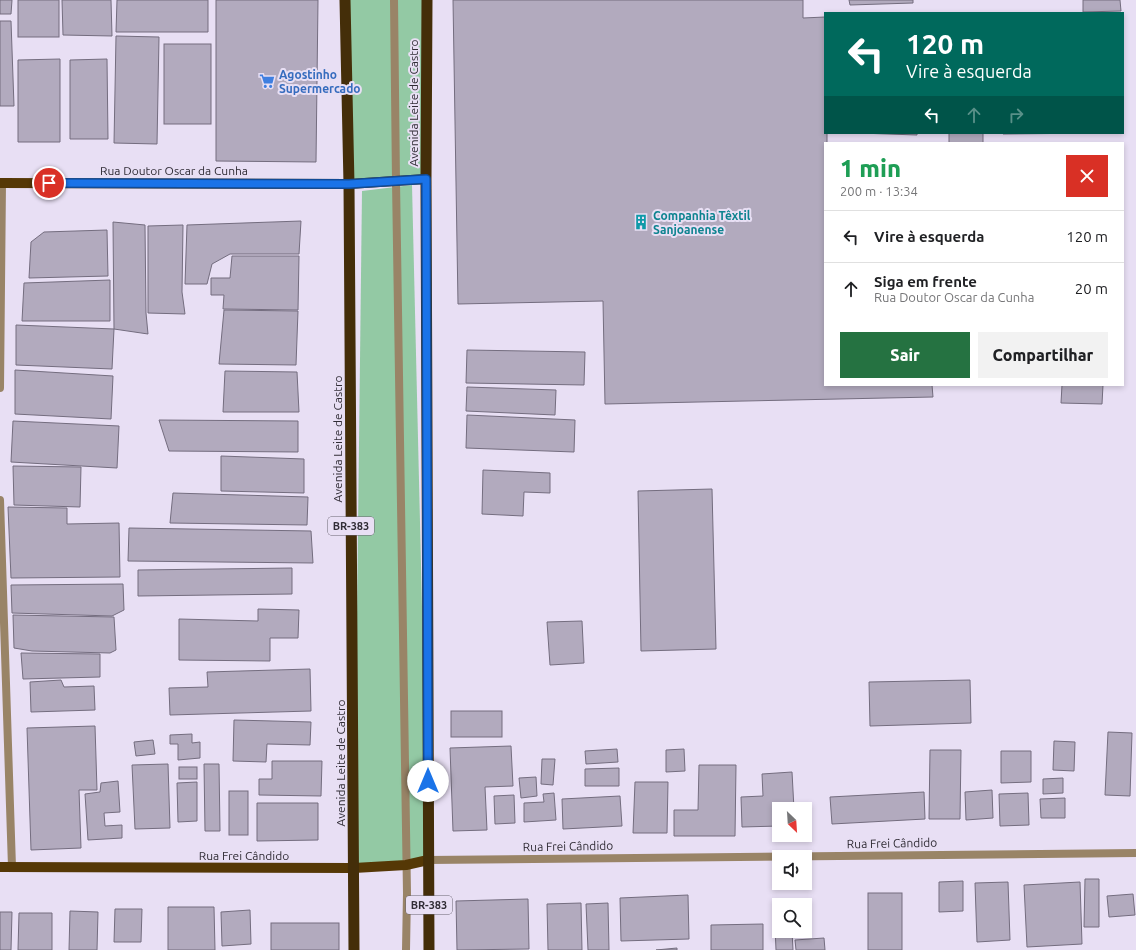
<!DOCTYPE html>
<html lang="pt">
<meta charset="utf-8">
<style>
:root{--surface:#fff;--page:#f2f2f2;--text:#202124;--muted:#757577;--line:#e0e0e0;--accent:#257241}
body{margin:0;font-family:Ubuntu,sans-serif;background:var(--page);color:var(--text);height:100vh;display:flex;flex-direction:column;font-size:15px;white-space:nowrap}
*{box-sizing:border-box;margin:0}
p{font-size:13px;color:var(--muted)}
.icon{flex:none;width:22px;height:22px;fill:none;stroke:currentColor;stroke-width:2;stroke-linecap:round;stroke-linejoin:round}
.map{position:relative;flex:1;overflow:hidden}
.panel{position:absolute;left:824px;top:142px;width:300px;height:244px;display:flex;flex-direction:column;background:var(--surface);border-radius:0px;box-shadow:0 2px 6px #0003}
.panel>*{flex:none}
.banner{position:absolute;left:824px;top:12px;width:300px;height:122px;border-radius:0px;box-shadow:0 2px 6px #0003;background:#00695c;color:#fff;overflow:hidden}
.needle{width:26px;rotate:155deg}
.tools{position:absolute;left:772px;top:802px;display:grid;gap:8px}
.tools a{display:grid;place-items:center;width:40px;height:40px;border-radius:0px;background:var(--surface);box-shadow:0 2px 6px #0003;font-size:20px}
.pin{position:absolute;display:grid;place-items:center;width:34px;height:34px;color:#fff;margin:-17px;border:2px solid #fff;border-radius:50%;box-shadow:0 1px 4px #0007}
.me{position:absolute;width:44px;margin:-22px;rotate:0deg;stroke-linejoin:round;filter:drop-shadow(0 0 3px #0008)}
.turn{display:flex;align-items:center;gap:14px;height:84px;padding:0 16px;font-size:18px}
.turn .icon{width:52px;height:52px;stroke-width:2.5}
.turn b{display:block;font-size:28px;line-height:34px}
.lanes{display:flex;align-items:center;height:38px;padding:0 16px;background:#0003;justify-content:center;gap:20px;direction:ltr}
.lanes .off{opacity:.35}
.round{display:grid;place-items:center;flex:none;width:42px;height:42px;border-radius:0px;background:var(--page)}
.overview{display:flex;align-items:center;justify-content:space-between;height:68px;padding:0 16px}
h1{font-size:24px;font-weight:800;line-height:30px;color:#1e9e55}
.cta{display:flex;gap:8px;margin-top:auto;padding:8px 16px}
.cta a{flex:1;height:46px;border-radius:0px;background:var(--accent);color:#fff;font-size:16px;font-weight:800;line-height:46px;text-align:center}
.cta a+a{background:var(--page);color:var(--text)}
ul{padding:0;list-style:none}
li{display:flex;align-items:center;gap:12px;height:52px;padding:0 16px;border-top:1px solid var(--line)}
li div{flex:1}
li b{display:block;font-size:15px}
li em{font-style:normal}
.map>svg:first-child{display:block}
</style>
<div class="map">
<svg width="1136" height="950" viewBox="0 0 1136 950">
<rect width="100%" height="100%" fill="#e8dff4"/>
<!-- green -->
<g fill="#93c9a4">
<path d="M 348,0 L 427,0 L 426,179 L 349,184 Z"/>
<path d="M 412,185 L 428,860 L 354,868 L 362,191 Z"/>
</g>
<!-- building -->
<g fill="#b2aabe" stroke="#746d7f">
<path d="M 0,0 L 12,0 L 11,14 L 0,14 Z"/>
<rect x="18" y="0" width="41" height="37"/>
<path d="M 62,0 L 111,0 L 112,36 L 63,35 Z"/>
<path d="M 117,0 L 208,0 L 208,32 L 116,32 Z"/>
<path d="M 216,0 L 318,0 L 316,162 L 216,161 Z"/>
<path d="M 453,0 L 803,0 L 803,18 L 825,17 L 825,133 L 827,133 L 827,143 L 825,143 L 825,385 L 932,385 L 933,397 L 605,404 L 603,301 L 458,304 Z"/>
<path d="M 849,0 L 913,0 L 913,3 L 850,5 Z"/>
<path d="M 1083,0 L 1120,0 L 1121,11 L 1083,12 Z"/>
<path d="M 0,21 L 11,21 L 14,106 L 0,106 Z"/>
<path d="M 116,36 L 159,37 L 157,144 L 114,143 Z"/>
<rect x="164" y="44" width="47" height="80"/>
<path d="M 60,59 L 60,142 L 18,142 L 18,60 Z"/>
<path d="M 107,59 L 108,139 L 70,139 L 70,60 Z"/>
<path d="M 859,133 L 917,133 L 917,135 Z"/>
<rect x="949" y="133" width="34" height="10"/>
<path d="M 1003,133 L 1098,133 L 1003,134 Z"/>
<path d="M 301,221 L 299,254 L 230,254 L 212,264 L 207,284 L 185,284 L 187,225 Z"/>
<path d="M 113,222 L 145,225 L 146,313 L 148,334 L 114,329 Z"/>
<path d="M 183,225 L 182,292 L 185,314 L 148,313 L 148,226 Z"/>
<path d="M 107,230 L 108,276 L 29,278 L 31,242 L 44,232 Z"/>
<path d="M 232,256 L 299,256 L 298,310 L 223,309 L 224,295 L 211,295 L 211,278 L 230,278 Z"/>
<path d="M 110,280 L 110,321 L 22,321 L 24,283 Z"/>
<path d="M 224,310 L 298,311 L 296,365 L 219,364 Z"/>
<path d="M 16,325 L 114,329 L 112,369 L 16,365 Z"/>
<path d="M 467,350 L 585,352 L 584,385 L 466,383 Z"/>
<path d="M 15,370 L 113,376 L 111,419 L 15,414 Z"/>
<path d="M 225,371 L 297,372 L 299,412 L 223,412 Z"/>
<path d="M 1062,385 L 1103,385 L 1102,404 L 1061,403 Z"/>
<path d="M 467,387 L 556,390 L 555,415 L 466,411 Z"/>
<path d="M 467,415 L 575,420 L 574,452 L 466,448 Z"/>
<path d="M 159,420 L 298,421 L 298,452 L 169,451 Z"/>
<path d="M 13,421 L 119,426 L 117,468 L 11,462 Z"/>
<path d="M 221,456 L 304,459 L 304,493 L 221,491 Z"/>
<path d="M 13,466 L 81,467 L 80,507 L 14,505 Z"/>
<path d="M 483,470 L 550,473 L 550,493 L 524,492 L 523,516 L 482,514 Z"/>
<path d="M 712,489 L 716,649 L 641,651 L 638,491 Z"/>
<path d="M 173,493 L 308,497 L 307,525 L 170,523 Z"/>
<path d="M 8,507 L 67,508 L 67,524 L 119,523 L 120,577 L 11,578 Z"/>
<path d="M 129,528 L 311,531 L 313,563 L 128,561 Z"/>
<path d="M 292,568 L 292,594 L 138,596 L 138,570 Z"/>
<path d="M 123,584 L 124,610 L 112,616 L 12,613 L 11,585 Z"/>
<path d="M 258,609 L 299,610 L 298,638 L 270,638 L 270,661 L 179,660 L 179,619 L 258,621 Z"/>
<path d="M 13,615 L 114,617 L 116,650 L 110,653 L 32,651 L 14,648 Z"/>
<path d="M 582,621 L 584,663 L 550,665 L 547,622 Z"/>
<path d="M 21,653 L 100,654 L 100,677 L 23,679 Z"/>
<path d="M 310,669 L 311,711 L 170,715 L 169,688 L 208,687 L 207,672 Z"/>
<path d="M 61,680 L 64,687 L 94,686 L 95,710 L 31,712 L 30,682 Z"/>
<path d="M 970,680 L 971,723 L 870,726 L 869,682 Z"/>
<rect x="451" y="711" width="51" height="26"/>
<path d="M 234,720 L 311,722 L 310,745 L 267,744 L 266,762 L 233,761 Z"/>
<path d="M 95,726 L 97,790 L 79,790 L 81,848 L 31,850 L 27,728 Z"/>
<path d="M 1108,732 L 1132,733 L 1130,796 L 1105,795 Z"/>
<path d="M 192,734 L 192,743 L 200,742 L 200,758 L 178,760 L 178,744 L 170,744 L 170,735 Z"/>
<path d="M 153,740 L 155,754 L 136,756 L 134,742 Z"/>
<path d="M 1054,741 L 1075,742 L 1074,771 L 1053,770 Z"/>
<path d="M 511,746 L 513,786 L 485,787 L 487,830 L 453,831 L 450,748 Z"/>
<path d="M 617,749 L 618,762 L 586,764 L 585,751 Z"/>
<path d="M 684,749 L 685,771 L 666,772 L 666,750 Z"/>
<path d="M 930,750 L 961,750 L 960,819 L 929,819 Z"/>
<path d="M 1001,751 L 1031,751 L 1031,782 L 1001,783 Z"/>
<path d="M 542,759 L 555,759 L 553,785 L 541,784 Z"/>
<path d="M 272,761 L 322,761 L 321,796 L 259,795 L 259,779 L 272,779 Z"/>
<path d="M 168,764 L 170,828 L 135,829 L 132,765 Z"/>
<path d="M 204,764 L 219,764 L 220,831 L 205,831 Z"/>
<path d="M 699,765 L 736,765 L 735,836 L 674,836 L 674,810 L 698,810 Z"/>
<rect x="179" y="767" width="18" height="12"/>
<path d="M 619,768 L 619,786 L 585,786 L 585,769 Z"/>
<path d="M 792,772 L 794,809 L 779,809 L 779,826 L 742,827 L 741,797 L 763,796 L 762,774 Z"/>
<path d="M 536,777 L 537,796 L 521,798 L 519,778 Z"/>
<path d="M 1063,778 L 1063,793 L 1043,794 L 1043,779 Z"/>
<path d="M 118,781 L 120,812 L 104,813 L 105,826 L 122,825 L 122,838 L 88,840 L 85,794 L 100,792 L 101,783 Z"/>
<path d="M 197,782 L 197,821 L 178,822 L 177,783 Z"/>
<path d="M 635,782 L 668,782 L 667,833 L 633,833 Z"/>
<path d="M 992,790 L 993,818 L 966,820 L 965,792 Z"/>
<rect x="229" y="791" width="19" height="44"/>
<path d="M 924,792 L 925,819 L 832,824 L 830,797 Z"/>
<path d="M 554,793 L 556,820 L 524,822 L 524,803 L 544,802 L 543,794 Z"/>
<path d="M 1028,793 L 1029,825 L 1000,826 L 999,794 Z"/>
<path d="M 514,795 L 515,823 L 495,824 L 494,796 Z"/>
<path d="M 620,796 L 622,826 L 563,829 L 562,799 Z"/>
<path d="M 1065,798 L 1065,818 L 1041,818 L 1040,799 Z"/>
<path d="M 257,803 L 318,803 L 318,840 L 257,841 Z"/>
<path d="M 1085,879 L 1099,879 L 1099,927 L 1084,927 Z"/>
<path d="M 963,881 L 963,911 L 939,912 L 939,882 Z"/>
<path d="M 1008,882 L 1010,940 L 977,942 L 975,883 Z"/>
<path d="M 1080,882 L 1082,944 L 1027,947 L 1024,885 Z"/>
<rect x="868" y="893" width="34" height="57"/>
<path d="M 1133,894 L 1135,915 L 1109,917 L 1107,896 Z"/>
<path d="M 688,895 L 689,939 L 621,941 L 620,898 Z"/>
<path d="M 528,899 L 529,949 L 457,950 L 456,901 Z"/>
<path d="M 791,901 L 791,905 L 779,905 L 779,931 L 792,931 L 793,950 L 776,950 L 774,902 Z"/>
<path d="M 581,903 L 582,950 L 548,950 L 547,904 Z"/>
<path d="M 608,903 L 609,950 L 588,950 L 586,904 Z"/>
<path d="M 168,907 L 214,907 L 215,950 L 168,950 Z"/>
<path d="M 115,909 L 142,909 L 141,942 L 114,942 Z"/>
<path d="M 250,910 L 251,944 L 222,946 L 221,912 Z"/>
<path d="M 70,911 L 98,912 L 97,950 L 69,950 Z"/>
<path d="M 0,912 L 12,912 L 11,950 L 0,950 Z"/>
<path d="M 19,913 L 52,913 L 52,950 L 18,950 Z"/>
<rect x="271" y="923" width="68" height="27"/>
<path d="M 763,924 L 763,950 L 711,950 L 711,925 Z"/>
<path d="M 824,938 L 825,950 L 796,950 L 795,940 Z"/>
<path d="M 677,948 L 677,950 L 656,950 Z"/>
</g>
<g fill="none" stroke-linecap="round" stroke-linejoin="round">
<!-- pedestrian -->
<path stroke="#998467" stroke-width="8" d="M 394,0 L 396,181 L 407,893 L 406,950"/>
<!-- minor -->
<g stroke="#998467" stroke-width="8">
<path d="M 0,388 L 2,183"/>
<path d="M 0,500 L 12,867"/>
</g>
<!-- tertiary -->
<path stroke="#998467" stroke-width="8" d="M 428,860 L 1136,853"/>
<!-- primary -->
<g stroke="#553806" stroke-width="10">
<path d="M 0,183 L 349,184 L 426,179"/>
<path d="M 0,867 L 354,868 L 406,865 L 428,860"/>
</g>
<!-- trunk -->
<g stroke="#442e09" stroke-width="11">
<path d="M 345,0 L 349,184 L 354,950"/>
<path d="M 427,0 L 426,179 L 429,950"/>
</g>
</g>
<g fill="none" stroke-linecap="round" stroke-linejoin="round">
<!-- route casing -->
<g stroke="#114b97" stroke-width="10">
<path id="route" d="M 49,183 L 349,184 L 426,179 L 428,781"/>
</g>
<!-- route -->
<use href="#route" stroke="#1a73e8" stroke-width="7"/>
</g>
<!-- icons -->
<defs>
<g id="supermarket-bare" transform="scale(1.2)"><path d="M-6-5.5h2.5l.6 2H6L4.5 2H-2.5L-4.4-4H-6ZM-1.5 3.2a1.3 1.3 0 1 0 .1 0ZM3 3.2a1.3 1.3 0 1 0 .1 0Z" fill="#3f7fe0" stroke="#e8dff4" stroke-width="2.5" paint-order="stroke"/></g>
<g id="building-bare" transform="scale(1.2)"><path d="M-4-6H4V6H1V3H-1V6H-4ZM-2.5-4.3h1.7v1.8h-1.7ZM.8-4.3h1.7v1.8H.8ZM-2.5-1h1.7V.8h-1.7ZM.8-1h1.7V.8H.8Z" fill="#0f9aa8" stroke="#e8dff4" stroke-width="2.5" paint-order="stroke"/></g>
</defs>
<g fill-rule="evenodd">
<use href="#supermarket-bare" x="267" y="81"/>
<use href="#building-bare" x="641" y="222"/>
</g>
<g text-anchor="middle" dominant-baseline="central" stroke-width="4" stroke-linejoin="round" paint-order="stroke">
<!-- shield labels -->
<g fill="#e8dff4" stroke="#67626e" stroke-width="1">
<rect x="328" y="517" width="46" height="18" rx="3"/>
<rect x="406" y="896" width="46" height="18" rx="3"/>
</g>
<g font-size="11" font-weight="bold" fill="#302c35">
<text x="351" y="526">BR-383</text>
<text x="429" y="905">BR-383</text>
</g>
<!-- shop labels -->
<g font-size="12" font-weight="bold" fill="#366cbe" stroke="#e8dff4" text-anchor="start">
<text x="279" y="74">Agostinho<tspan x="279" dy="14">Supermercado</tspan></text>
</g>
<!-- street labels -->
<g font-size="12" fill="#302c35" stroke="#e8dff4">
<text transform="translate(413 103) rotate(-90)">Avenida Leite de Castro</text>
<text x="174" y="170">Rua Doutor Oscar da Cunha</text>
<text transform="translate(337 439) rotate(-90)">Avenida Leite de Castro</text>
<text transform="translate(340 763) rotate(-90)">Avenida Leite de Castro</text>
<text transform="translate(892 843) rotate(-1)">Rua Frei Cândido</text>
<text transform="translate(568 846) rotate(-1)">Rua Frei Cândido</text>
<text x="244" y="855">Rua Frei Cândido</text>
</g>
<!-- culture labels -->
<g font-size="12" font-weight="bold" fill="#0d838f" stroke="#e8dff4" text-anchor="start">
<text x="653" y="215">Companhia Têxtil<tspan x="653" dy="14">Sanjoanense</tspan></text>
</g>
</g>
</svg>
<div class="tools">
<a><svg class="needle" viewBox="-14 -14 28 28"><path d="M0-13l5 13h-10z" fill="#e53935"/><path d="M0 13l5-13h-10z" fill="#757577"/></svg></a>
<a><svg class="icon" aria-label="sound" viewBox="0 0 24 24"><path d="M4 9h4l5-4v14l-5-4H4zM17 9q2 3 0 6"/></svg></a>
<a><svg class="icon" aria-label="search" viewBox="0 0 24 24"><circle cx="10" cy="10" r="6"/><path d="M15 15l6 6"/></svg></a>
</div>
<div class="pin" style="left:49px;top:183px;background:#d93025"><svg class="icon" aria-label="arrive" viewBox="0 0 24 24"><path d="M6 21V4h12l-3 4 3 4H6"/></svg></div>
<svg class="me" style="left:428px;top:781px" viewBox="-20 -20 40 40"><circle r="19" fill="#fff"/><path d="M0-13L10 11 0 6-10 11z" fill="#1a73e8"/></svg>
<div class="banner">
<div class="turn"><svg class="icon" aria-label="left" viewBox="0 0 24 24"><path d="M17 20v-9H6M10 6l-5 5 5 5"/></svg><div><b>120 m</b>Vire à esquerda</div></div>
<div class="lanes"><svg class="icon" aria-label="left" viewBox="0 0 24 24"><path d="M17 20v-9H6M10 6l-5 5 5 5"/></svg><svg class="icon off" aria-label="ahead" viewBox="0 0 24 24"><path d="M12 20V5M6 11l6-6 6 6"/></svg><svg class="icon off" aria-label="right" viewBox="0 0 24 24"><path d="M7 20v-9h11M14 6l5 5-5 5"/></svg></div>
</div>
<section class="panel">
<div class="overview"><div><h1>1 min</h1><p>200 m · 13:34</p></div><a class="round" style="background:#d93025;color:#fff"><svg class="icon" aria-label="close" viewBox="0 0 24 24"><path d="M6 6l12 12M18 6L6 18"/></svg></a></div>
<ul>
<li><svg class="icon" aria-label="left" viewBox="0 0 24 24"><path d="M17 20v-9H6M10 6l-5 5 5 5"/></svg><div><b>Vire à esquerda</b></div><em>120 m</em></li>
<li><svg class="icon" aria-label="ahead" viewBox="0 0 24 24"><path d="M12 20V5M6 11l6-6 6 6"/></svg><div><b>Siga em frente</b><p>Rua Doutor Oscar da Cunha</p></div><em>20 m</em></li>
</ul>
<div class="cta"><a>Sair</a><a>Compartilhar</a></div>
</section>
</div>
